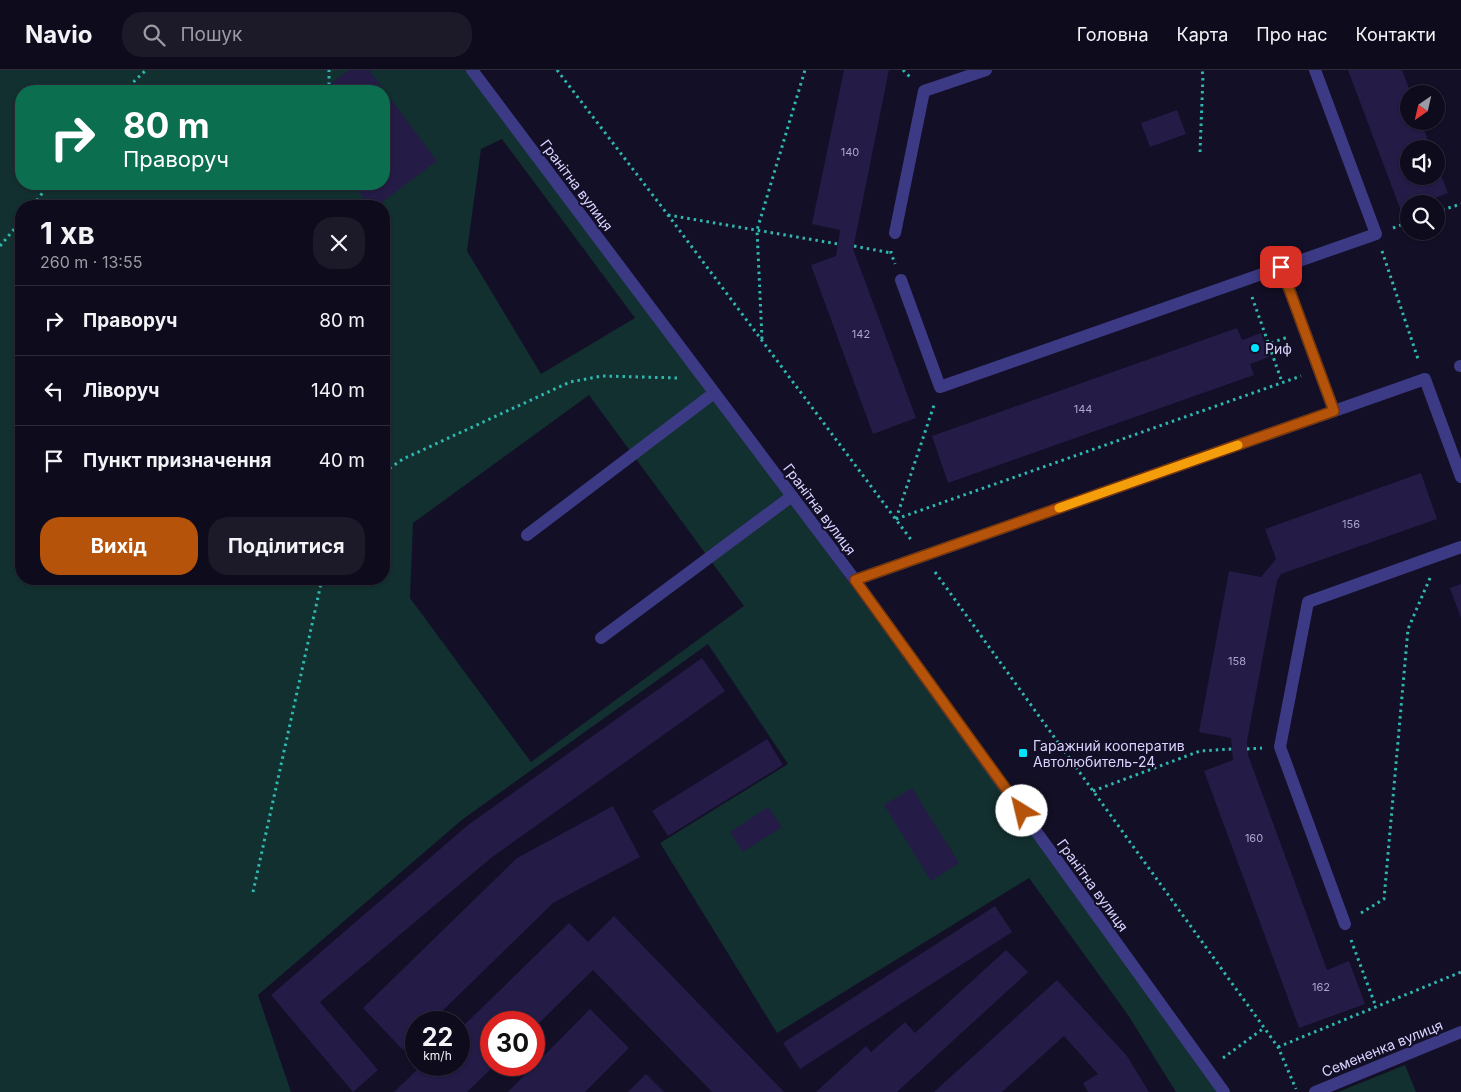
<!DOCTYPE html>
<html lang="uk">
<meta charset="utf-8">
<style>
:root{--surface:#0e0b1c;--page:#1c1929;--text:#f1f3f6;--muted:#9b9ba3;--line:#2e2b3b;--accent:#b45309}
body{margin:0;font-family:Inter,sans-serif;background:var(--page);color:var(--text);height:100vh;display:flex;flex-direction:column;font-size:19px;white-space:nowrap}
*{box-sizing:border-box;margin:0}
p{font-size:16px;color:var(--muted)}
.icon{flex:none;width:28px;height:28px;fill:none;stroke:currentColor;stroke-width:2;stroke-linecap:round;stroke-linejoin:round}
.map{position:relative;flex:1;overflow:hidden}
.panel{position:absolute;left:15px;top:130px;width:375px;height:385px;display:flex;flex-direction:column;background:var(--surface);border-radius:20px;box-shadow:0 1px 4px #0004,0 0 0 1px var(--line)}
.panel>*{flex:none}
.hud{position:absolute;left:15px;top:15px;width:375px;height:105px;border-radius:20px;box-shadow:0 1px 4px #0004,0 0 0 1px var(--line);background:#0b6e4f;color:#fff;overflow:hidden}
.needle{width:32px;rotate:214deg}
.controls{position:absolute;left:1400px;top:15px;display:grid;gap:10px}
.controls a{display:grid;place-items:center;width:45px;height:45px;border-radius:50%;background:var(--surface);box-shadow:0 1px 4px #0004,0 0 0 1px var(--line);font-size:25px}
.speed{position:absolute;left:405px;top:941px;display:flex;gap:10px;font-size:25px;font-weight:700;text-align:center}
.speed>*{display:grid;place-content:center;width:65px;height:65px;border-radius:50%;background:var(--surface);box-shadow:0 1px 4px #0004,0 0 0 1px var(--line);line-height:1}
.speed small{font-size:12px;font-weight:400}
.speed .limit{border:8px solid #d22;background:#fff;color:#111}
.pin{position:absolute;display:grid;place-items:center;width:42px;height:42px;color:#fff;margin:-21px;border-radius:10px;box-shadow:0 2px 8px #0006}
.me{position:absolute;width:55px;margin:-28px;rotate:324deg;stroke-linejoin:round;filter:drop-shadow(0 0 4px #0008)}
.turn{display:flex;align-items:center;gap:18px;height:105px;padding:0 25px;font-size:22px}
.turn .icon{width:65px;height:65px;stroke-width:2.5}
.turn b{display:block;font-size:35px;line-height:42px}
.round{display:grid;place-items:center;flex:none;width:52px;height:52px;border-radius:20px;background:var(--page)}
.headline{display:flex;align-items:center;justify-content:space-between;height:85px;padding:0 25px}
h1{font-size:30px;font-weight:700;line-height:38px}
.button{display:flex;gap:10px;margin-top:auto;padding:10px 25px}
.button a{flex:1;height:58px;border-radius:20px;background:var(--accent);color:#fff;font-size:20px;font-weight:700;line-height:58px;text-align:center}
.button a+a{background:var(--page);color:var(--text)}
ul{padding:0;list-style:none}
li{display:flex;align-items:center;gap:15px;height:70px;padding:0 25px;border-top:1px solid var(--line)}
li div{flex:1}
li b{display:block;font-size:19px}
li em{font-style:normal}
header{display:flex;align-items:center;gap:30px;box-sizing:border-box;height:70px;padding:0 25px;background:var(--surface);border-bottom:1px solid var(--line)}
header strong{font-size:24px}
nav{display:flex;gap:28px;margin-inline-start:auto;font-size:18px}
.search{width:350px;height:45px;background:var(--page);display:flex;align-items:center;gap:12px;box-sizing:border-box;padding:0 18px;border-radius:20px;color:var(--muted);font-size:19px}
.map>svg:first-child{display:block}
</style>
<header>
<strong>Navio</strong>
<div class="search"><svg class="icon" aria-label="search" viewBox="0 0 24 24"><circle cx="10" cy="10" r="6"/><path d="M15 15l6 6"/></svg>Пошук</div>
<nav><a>Головна</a><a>Карта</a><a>Про нас</a><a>Контакти</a></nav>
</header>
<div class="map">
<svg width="1461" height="1022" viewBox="0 0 1461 1022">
<rect width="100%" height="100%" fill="#130f26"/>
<!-- green -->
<g fill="#12302f" fill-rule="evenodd">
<path d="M 0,0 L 472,0 L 1224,1022 L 1176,1022 L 1128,945 L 1029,808 L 777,963 L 660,773 L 788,694 L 708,574 L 463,749 L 258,925 L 291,1022 L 0,1022 ZM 21,21 L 384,21 L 384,114 L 21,114 ZM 502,69 L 635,248 L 541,304 L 467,181 L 481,79 ZM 21,136 L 384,136 L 384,509 L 21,509 ZM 589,325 L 744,536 L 531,692 L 410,528 L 413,453 Z"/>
<path d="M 1405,995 L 1416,1022 L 1338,1022 Z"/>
</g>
<!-- building -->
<g fill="#241b47">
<path d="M 349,0 L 369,0 L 437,91 L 377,136 L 370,136 L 353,114 L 384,114 L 384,21 L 321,21 Z"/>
<path d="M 844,0 L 889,0 L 853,179 L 916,348 L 873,364 L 811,195 L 836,186 L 838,174 L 840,160 L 812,154 Z"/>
<path d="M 1348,0 L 1402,0 L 1411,24 L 1409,24 L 1409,51 L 1421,51 L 1431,79 L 1409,79 L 1409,106 L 1436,106 L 1436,92 L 1448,123 L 1419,134 L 1409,134 L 1409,137 L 1401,141 Z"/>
<path d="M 1177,40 L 1186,64 L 1150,77 L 1141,53 Z"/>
<path d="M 1237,258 L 1242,270 L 1261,263 L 1269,287 L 1250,294 L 1254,305 L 948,413 L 932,366 Z"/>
<path d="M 1421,403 L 1437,449 L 1281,504 L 1277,511 L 1247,671 L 1248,685 L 1327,900 L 1349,891 L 1365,934 L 1299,958 L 1204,701 L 1233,690 L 1231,668 L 1199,662 L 1229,501 L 1261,507 L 1276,489 L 1265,459 Z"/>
<path d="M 1461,514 L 1461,548 L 1450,518 Z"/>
<path d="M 702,588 L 725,621 L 491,788 L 320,932 L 378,1000 L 353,1022 L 271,925 L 468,755 Z"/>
<path d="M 767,669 L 783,695 L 668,766 L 652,741 Z"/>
<path d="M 912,718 L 959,793 L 931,811 L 884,735 Z"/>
<path d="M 613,736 L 640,787 L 553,833 L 431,952 L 416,952 L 416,967 L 403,980 L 363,938 L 517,788 Z"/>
<path d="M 768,737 L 782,757 L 743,782 L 730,762 Z"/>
<path d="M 995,836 L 1012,862 L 800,999 L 783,973 Z"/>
<path d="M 614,846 L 784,1022 L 712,1022 L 593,900 L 534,958 L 534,952 L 491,952 L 491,995 L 495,995 L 467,1022 L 394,1022 L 422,995 L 459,995 L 459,960 L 569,853 L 588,872 Z"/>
<path d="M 1006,880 L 1028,902 L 897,1022 L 816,1022 L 866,976 L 871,982 L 905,952 L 915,963 Z"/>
<path d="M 1057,910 L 1127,986 L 1149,1022 L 1088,1022 L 1083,1013 L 1098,1004 L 1064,966 L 1002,1022 L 934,1022 Z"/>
<path d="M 590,939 L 629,978 L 585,1022 L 508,1022 Z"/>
<path d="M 646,1004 L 664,1022 L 628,1022 Z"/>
</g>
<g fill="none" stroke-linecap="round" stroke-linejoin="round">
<!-- path -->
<g stroke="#2fb8b0" stroke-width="3" stroke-dasharray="2.5 4" stroke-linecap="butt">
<path d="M 557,0 L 668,145 L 912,471"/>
<path d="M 903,0 L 911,8"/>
<path d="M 329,15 L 329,0"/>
<path d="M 124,21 L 146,0"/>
<path d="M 1200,82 L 1203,6 L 1202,0"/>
<path d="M 33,136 L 49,114"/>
<path d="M 1436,142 L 1461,134"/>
<path d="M 668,145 L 838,174"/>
<path d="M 1393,158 L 1409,152"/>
<path d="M 0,176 L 21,151"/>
<path d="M 854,176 L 891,183"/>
<path d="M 891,181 L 891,183 L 895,194"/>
<path d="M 1382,181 L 1419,292"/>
<path d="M 1252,227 L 1282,312"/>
<path d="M 762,269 L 757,160 L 805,0"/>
<path d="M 1265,275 L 1288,267"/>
<path d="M 384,402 L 403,389 L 570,312 L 602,306 L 679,308"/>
<path d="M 896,449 L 1301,306"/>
<path d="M 896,449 L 934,335"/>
<path d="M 935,502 L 1278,977 L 1296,1019"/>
<path d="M 1247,679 L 1262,678"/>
<path d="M 1093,721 L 1200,681 L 1232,679"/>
<path d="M 253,822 L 322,509"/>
<path d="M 1361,843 L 1384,829 L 1408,559 L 1430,508"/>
<path d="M 1351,870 L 1376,937"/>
<path d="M 1278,977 L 1461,902"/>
<path d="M 1223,988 L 1264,958"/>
</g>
<!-- minor -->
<g stroke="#3d3a85" stroke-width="12">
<path d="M 472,0 L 855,510 L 1224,1022"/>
<path d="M 895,163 L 924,21 L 986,0"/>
<path d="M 1281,197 L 1334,341"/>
<path d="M 901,210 L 940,317 L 1376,164 L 1315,0"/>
<path d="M 1460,296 L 1461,296"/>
<path d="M 527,465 L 714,323"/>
<path d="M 855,510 L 1425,309 L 1461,407"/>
<path d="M 601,568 L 792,426"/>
<path d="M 1345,854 L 1280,677 L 1308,532 L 1461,477"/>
<path d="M 1315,1022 L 1461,962"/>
</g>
</g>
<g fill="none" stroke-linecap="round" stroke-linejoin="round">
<!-- route casing -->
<g stroke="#753606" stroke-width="12">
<path id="route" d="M 1022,741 L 855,510 L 1334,341 L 1281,197"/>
</g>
<!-- route -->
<use href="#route" stroke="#b45309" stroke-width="9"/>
<!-- slow -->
<path stroke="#f59e0b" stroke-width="9" d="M 1059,438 L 1238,375"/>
</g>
<!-- markers -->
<g fill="#00e5ff" stroke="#130f26" stroke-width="2">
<circle cx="1255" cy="278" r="5"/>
<rect x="1018" y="678" width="10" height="10" rx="2.5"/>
</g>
<g text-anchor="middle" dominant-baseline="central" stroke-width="4" stroke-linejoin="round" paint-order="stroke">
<!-- number labels -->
<g font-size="11" fill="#aca6d1">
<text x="850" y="82">140</text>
<text x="861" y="264">142</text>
<text x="1083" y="339">144</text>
<text x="1351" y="454">156</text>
<text x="1237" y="591">158</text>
<text x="1254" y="768">160</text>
<text x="1321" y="917">162</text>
</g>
<!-- street labels -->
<g font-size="14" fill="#d9d4ff" stroke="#130f26">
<text transform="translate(577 115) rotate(53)">Гранітна вулиця</text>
<text transform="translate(820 439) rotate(53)">Гранітна вулиця</text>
<text transform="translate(1093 815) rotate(54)">Гранітна вулиця</text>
<text transform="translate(1382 978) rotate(-22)">Семененка вулиця</text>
</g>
<!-- poi labels -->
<g font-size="14" fill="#d9d4ff" stroke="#130f26" text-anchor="start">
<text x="1265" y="278">Риф</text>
<text x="1033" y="675">Гаражний кооператив<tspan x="1033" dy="16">Автолюбитель-24</tspan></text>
</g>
</g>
</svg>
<div class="controls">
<a><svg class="needle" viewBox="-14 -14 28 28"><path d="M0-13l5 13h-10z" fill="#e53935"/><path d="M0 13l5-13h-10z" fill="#9b9ba3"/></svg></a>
<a><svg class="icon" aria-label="sound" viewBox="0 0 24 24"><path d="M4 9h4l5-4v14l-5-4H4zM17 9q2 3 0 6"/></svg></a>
<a><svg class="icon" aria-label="search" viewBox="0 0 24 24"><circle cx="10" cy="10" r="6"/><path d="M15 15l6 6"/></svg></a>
</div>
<div class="speed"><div>22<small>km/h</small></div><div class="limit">30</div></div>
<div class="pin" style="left:1281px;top:197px;background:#d93025"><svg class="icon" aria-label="arrive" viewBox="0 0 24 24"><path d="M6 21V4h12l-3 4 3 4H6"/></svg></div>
<svg class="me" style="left:1022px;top:741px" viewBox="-20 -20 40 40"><circle r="19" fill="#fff"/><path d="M0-13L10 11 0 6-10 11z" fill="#b45309"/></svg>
<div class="hud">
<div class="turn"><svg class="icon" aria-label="right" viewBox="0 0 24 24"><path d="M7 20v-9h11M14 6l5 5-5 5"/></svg><div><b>80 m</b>Праворуч</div></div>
</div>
<section class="panel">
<div class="headline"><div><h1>1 хв</h1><p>260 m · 13:55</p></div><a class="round"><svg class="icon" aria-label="close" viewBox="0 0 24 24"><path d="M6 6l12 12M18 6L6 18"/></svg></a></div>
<ul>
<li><svg class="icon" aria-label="right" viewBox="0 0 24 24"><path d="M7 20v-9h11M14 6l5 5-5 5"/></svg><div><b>Праворуч</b></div><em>80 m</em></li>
<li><svg class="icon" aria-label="left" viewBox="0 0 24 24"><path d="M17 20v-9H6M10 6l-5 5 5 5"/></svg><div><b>Ліворуч</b></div><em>140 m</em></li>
<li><svg class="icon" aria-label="arrive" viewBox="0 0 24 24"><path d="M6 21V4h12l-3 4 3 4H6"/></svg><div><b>Пункт призначення</b></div><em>40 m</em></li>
</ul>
<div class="button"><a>Вихід</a><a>Поділитися</a></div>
</section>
</div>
